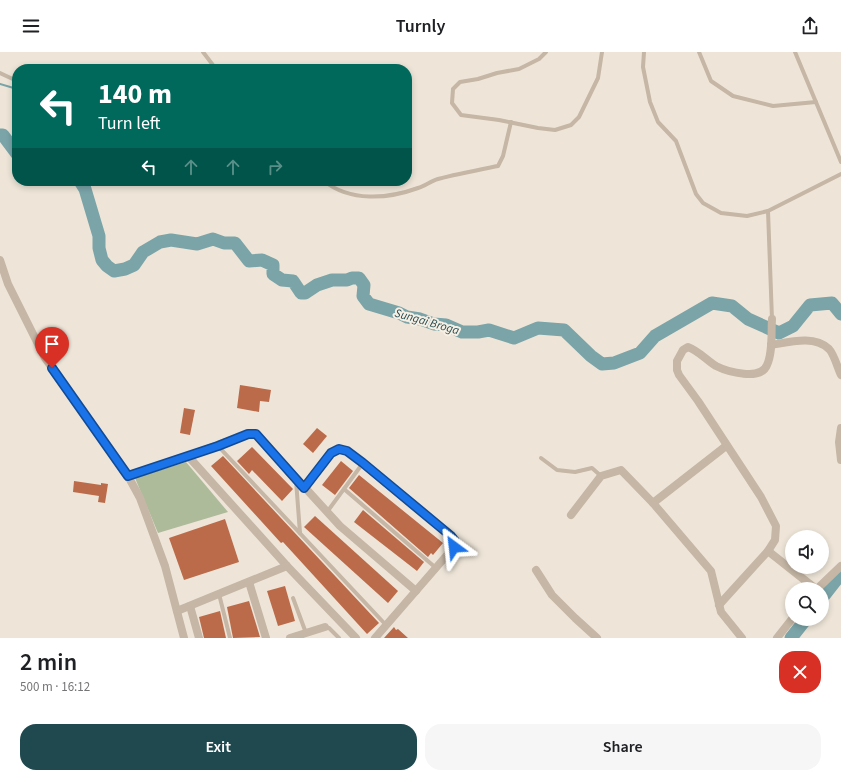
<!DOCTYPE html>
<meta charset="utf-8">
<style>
:root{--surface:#fff;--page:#f6f6f6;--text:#202124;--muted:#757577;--accent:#1f494f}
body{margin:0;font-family:"Source Sans 3",sans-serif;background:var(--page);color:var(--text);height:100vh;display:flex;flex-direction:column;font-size:15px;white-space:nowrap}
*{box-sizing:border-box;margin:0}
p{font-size:13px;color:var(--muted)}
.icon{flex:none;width:22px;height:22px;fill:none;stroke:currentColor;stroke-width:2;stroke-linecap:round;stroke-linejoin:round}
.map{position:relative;height:586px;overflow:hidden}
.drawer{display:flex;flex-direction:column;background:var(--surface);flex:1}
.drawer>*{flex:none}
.banner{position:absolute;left:12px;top:12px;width:400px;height:122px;border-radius:16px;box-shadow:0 2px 6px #0003;background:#00695c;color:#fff;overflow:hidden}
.buttons{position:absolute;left:785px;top:478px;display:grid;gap:8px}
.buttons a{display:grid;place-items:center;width:44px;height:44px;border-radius:50%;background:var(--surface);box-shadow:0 2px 6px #0003;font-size:20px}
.pin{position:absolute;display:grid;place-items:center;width:34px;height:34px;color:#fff;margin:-41px -17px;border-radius:50% 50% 50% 0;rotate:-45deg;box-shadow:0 0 4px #0007}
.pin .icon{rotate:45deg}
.me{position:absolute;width:44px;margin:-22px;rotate:330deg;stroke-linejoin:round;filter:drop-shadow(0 0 3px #0008)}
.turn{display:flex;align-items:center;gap:14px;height:84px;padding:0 20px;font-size:18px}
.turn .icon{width:52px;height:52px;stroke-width:2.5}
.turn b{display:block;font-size:28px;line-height:34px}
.lanes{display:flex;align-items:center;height:38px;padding:0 20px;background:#0003;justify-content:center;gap:20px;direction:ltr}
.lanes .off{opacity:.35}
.round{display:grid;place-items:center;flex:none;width:42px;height:42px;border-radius:16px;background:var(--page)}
.head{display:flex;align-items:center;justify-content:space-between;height:68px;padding:0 20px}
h1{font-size:24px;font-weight:600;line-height:30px}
.action{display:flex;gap:8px;margin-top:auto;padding:8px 20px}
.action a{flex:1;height:46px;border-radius:16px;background:var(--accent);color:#fff;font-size:16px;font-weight:600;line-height:46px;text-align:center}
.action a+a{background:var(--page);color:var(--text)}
header{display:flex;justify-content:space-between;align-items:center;height:52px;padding:0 20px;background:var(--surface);font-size:18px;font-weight:600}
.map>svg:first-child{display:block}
</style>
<header><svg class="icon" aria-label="menu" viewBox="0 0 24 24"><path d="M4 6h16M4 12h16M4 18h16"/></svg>Turnly<svg class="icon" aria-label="share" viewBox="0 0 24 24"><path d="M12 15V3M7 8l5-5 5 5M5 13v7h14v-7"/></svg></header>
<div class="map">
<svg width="841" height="586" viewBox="0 0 841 586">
<rect width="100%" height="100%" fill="#eee5d8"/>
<!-- green -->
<path fill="#aebb9a" d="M 186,410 L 228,460 L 158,481 L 135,426 Z"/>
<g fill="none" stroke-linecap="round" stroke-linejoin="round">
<!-- stream -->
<path stroke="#7aa4a8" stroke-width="2" d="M 0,32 L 17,37"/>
<!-- river -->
<g stroke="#7aa4a8" stroke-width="13">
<path d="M 0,83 L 3,83 L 17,102"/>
<path d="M 80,129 L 85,137 L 99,184 L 99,196 L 102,208 L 107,214 L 114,219 L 125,217 L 134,213 L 143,200 L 160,190 L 171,188 L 197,192 L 213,187 L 224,191 L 235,191 L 249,209 L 262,208 L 273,213 L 273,222 L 282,228 L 293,229 L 301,241 L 305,241 L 317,233 L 332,228 L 347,228 L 352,226 L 359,226 L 364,233 L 363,244 L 369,252 L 399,261 L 407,265 L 420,267 L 434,272 L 446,273 L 462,280 L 478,280 L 489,278 L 514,286 L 538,276 L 564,278 L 591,304 L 602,312 L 614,311 L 640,301 L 655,284 L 712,251 L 732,254 L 748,267 L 779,281 L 793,274 L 810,253 L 832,251 L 841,262"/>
<path d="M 822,546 L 836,528 L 841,525"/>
<path d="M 791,586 L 806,567"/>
</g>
</g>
<!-- building -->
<g fill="#bb6b49">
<path d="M 240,333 L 271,338 L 269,350 L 260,349 L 259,360 L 237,356 Z"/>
<path d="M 184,356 L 195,358 L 190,383 L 180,381 Z"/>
<path d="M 317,376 L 327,384 L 313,401 L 303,392 Z"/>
<path d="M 252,395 L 293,437 L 282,449 L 252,418 L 249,422 L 237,409 Z"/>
<path d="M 223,404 L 379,571 L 367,582 L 283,490 L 281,491 L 211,414 Z"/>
<path d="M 341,409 L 353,419 L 335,443 L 322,433 Z"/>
<path d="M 359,423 L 443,491 L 433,503 L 431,501 L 428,505 L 349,436 Z"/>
<path d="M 74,429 L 101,433 L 101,431 L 108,432 L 105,451 L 98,450 L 99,444 L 73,440 Z"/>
<path d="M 363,458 L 424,510 L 417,519 L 354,470 Z"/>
<path d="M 315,464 L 398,539 L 388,551 L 304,475 Z"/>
<path d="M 225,467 L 239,510 L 184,528 L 169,486 Z"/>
<path d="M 285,534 L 295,569 L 278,574 L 267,539 Z"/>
<path d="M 249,549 L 260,585 L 233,586 L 227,555 Z"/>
<path d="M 220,559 L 226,586 L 204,586 L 199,565 Z"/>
<path d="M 394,575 L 396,578 L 398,577 L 408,586 L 384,586 Z"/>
</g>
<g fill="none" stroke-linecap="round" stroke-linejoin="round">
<!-- lane -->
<g stroke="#c5b6a5" stroke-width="4">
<path d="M 203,0 L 216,17"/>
<path d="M 546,0 L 539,7 L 519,17 L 497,21 L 478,27 L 460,30 L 453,37 L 452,51 L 461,63 L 499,68 L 538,76 L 555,78 L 571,73 L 579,65 L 598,26 L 602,0"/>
<path d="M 644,0 L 643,15 L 650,50 L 658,70 L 676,89 L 696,142 L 703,151 L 721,161 L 747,164 L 768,159"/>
<path d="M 699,0 L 711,29 L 733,44 L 773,54 L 816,50"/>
<path d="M 795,0 L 841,110"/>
<path d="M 0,21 L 17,29"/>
<path d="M 324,129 C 350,150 388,147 418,136 C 425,134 431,129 438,127 C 457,122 478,118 498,114 L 503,104 L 511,70"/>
<path d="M 772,267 L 768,159 L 841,122"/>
<path d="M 218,394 L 386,573"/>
<path d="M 541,406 L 557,418 L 575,420 L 592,416 L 601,424"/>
<path d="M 296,428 L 300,481"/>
<path d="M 344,437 L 436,516"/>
<path d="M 327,460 L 363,411"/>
<path d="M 219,542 L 230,586"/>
<path d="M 293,546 L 306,581"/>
<path d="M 325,575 L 329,576 L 339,586"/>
</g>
<!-- street -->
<g stroke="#c5b6a5" stroke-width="8">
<path d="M 0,208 L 8,232 L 45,306 L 128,424 L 140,446 L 165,514 L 184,586"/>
<path d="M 771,293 C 790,290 814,283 829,297 C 834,302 838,317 841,323"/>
<path d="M 841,376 L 839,390 L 841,408"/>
<path d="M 188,404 L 248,382 L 256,382 L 340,474 L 416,539"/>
<path d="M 128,424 L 188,404 L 287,514 L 356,586"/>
<path d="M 305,436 L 331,401 L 339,397 L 347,399 L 451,484 L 455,489 L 454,495 L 375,586"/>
<path d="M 653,451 L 726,394"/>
<path d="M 571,463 L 601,424 L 621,418 L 653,451 L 711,519 L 721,560 L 742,586"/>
<path d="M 768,499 L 816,537"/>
<path d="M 536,518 L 552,543 L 575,566 L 597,586"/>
<path d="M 249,530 L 266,586"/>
<path d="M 817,537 L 841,514"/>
<path d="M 719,553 L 768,499 L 775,488 L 776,474 L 761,445 L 698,349 L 679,323 L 677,318 L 677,309 L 683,298 L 688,295 C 699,299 706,308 716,314 C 728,320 761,329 767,313 C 773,300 771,281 772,267"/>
<path d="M 190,554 L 199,586"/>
<path d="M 177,559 L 287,514"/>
<path d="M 290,586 L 325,575"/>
<path d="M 777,586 L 792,567"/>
</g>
</g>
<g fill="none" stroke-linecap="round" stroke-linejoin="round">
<!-- route casing -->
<g stroke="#114b97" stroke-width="10">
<path id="route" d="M 52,316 L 128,424 L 218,394 L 248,382 L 256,382 L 304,436 L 331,401 L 339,397 L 347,399 L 363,411 L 451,484 L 455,489 L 454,495"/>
</g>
<!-- route -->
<use href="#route" stroke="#1a73e8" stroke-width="7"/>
</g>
<g text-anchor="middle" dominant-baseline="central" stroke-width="4" stroke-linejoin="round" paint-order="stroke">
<!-- water labels -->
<g font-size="12" font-style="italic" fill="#1f494f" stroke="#f7efe4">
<text transform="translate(427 270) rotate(16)">Sungai Broga</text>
</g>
</g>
</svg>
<div class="buttons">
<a><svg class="icon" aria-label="sound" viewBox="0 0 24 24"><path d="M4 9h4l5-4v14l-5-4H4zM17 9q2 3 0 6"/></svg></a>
<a><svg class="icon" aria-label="search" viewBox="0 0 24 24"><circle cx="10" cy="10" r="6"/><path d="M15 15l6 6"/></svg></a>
</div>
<div class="pin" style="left:52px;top:316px;background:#d93025"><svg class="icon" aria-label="arrive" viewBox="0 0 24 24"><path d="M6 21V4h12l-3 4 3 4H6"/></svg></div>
<svg class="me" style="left:454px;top:495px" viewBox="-20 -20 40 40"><path d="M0-17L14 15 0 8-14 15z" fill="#1a73e8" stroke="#fff" stroke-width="4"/></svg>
<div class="banner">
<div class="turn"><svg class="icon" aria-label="left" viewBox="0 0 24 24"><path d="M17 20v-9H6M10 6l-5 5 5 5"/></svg><div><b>140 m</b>Turn left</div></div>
<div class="lanes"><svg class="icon" aria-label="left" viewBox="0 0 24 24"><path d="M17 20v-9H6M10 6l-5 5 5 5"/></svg><svg class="icon off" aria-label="ahead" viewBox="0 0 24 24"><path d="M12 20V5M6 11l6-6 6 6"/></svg><svg class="icon off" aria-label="ahead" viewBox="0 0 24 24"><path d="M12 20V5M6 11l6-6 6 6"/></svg><svg class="icon off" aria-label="right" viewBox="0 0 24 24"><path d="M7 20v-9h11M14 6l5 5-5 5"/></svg></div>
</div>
</div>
<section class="drawer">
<div class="head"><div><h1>2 min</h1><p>500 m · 16:12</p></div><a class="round" style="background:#d93025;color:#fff"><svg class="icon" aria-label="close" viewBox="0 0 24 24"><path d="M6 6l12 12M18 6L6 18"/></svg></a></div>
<div class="action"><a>Exit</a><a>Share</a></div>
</section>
